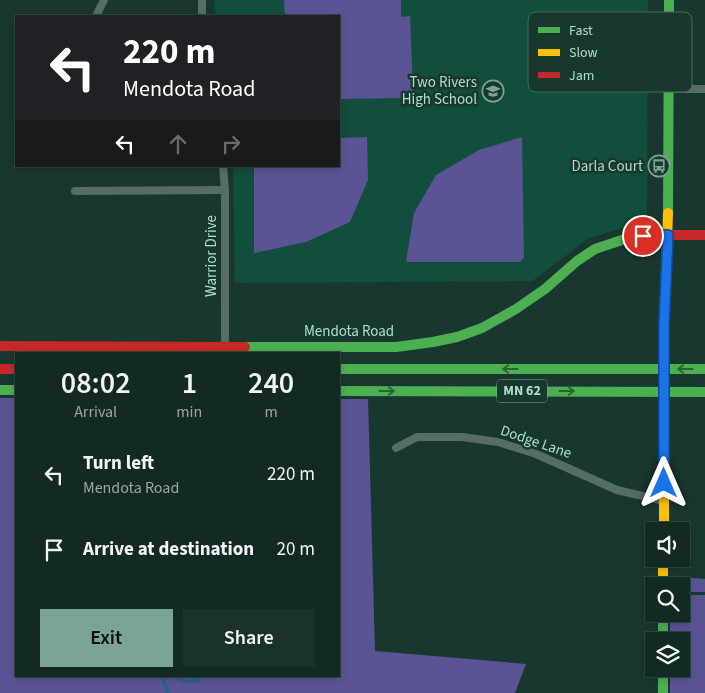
<!DOCTYPE html>
<style>
:root{--surface:#122a23;--page:#1b322b;--text:#f1f3f6;--muted:#9ca7a6;--line:#314641;--accent:#7aa494}
body{margin:0;font-family:"Source Sans 3",sans-serif;background:var(--page);color:var(--text);height:100vh;display:flex;flex-direction:column;font-size:19px;white-space:nowrap}
*{box-sizing:border-box;margin:0}
p{font-size:16px;color:var(--muted)}
.icon{flex:none;width:28px;height:28px;fill:none;stroke:currentColor;stroke-width:2;stroke-linecap:round;stroke-linejoin:round}
.map{position:relative;flex:1;overflow:hidden}
.details{position:absolute;left:15px;top:352px;width:325px;height:325px;display:flex;flex-direction:column;background:var(--surface);border-radius:0px;box-shadow:0 2px 8px #0003,0 0 0 1px var(--line)}
.details>*{flex:none}
.hud{position:absolute;left:15px;top:15px;width:325px;height:152px;border-radius:0px;box-shadow:0 2px 8px #0003,0 0 0 1px var(--line);background:#202124;color:#fff;overflow:hidden}
.buttons{position:absolute;left:645px;top:522px;display:grid;gap:10px}
.buttons a{display:grid;place-items:center;width:45px;height:45px;border-radius:0px;background:var(--surface);box-shadow:0 2px 8px #0003,0 0 0 1px var(--line);font-size:25px}
.pin{position:absolute;display:grid;place-items:center;width:42px;height:42px;color:#fff;margin:-21px;border:2px solid #fff;border-radius:50%;box-shadow:0 1px 5px #0007}
.me{position:absolute;width:55px;margin:-28px;rotate:0deg;stroke-linejoin:round;filter:drop-shadow(0 0 4px #0008)}
.turn{display:flex;align-items:center;gap:18px;height:105px;padding:0 25px;font-size:22px}
.turn .icon{width:65px;height:65px;stroke-width:2.5}
.turn b{display:block;font-size:35px;line-height:42px}
.lanes{display:flex;align-items:center;height:48px;padding:0 25px;background:#0003;justify-content:center;gap:25px;direction:ltr}
.lanes .off{opacity:.35}
.eta{display:flex;justify-content:space-evenly;align-items:center;height:85px;text-align:center}
.eta b{font-size:30px;font-weight:600;line-height:35px}
.primary-button{display:flex;gap:10px;margin-top:auto;padding:10px 25px}
.primary-button a{flex:1;height:58px;border-radius:0px;background:var(--accent);color:#111;font-size:20px;font-weight:600;line-height:58px;text-align:center}
.primary-button a+a{background:var(--page);color:var(--text)}
ul{padding:0;list-style:none}
li{display:flex;align-items:center;gap:15px;height:75px;padding:0 25px}
li div{flex:1}
li b{display:block;font-size:19px}
li em{font-style:normal}
.map>svg:first-child{display:block}
</style>
<div class="map">
<svg width="705" height="693" viewBox="0 0 705 693">
<rect width="100%" height="100%" fill="#18382f"/>
<!-- built -->
<path fill="#114e3d" d="M 214,0 L 648,0 L 647,221 L 589,238 L 532,281 L 235,283 L 233,166 L 339,166 L 339,16 L 215,16 Z"/>
<!-- green -->
<g fill="#5a5495">
<path d="M 284,0 L 401,0 L 401,17 L 410,16 L 413,90 L 406,98 L 339,99 L 339,16 L 285,16 Z"/>
<path d="M 367,137 L 368,180 L 350,222 L 306,242 L 254,253 L 254,166 L 339,166 L 339,138 Z"/>
<path d="M 522,137 L 524,257 L 520,262 L 406,262 L 414,213 L 436,175 L 479,150 Z"/>
<path d="M 0,398 L 16,398 L 16,676 L 339,676 L 339,399 L 368,399 L 375,651 L 526,664 L 515,693 L 0,693 Z"/>
<path d="M 670,576 L 705,579 L 705,592 L 681,592 L 681,586 L 670,586 Z"/>
<path d="M 681,595 L 705,595 L 705,693 L 670,693 L 670,669 L 681,669 L 681,641 L 670,641 L 670,614 L 681,614 Z"/>
</g>
<g fill="none" stroke-linecap="round" stroke-linejoin="round">
<!-- stream -->
<g stroke="#176985" stroke-width="2.5">
<path d="M 162,676 L 168,693"/>
<path d="M 172,676 L 186,681 L 198,681 L 197,676"/>
</g>
<!-- street -->
<g stroke="#566d65" stroke-width="8">
<path d="M 96,16 L 104,0"/>
<path d="M 202,16 L 202,0"/>
<path d="M 668,89 L 705,89"/>
<path d="M 223,166 L 225,190 L 225,345"/>
<path d="M 75,191 L 225,190"/>
<path d="M 396,448 L 417,437 L 462,437 L 498,442 L 536,454 L 617,490 L 664,501"/>
</g>
<!-- fast -->
<g stroke="#4caf50" stroke-width="10">
<path d="M 668,213 L 669,0"/>
<path d="M 245,347 L 396,347 L 433,342 L 457,337 L 482,328 L 516,309 L 545,289 L 577,261 L 595,249 L 628,238"/>
<path d="M 339,369 L 705,369"/>
<path d="M 0,390 L 16,390"/>
<path d="M 339,391 L 705,392"/>
<path d="M 663,614 L 663,641"/>
<path d="M 663,669 L 663,693"/>
</g>
<!-- slow -->
<g stroke="#ffc107" stroke-width="10">
<path d="M 664,531 L 664,325 L 668,213"/>
<path d="M 663,559 L 663,586"/>
</g>
<!-- jam -->
<g stroke="#c62828" stroke-width="10">
<path d="M 628,238 L 654,235 L 705,235"/>
<path d="M 0,346 L 245,347"/>
<path d="M 0,369 L 16,369"/>
</g>
</g>
<!-- one-way arrows -->
<defs><path id="oneway-shaft" d="M-6 0H5M1.5-3L5.5 0L1.5 3" fill="none" stroke-width="1.6" stroke-linecap="round" stroke-linejoin="round" transform="scale(1.25)"/></defs>
<g stroke="#2a6239">
<use href="#oneway-shaft" transform="translate(510 369) rotate(180)"/>
<use href="#oneway-shaft" transform="translate(685 369) rotate(-180)"/>
<use href="#oneway-shaft" transform="translate(387 391)"/>
<use href="#oneway-shaft" transform="translate(567 391)"/>
</g>
<g fill="none" stroke-linecap="round" stroke-linejoin="round">
<!-- route casing -->
<g stroke="#114b97" stroke-width="12">
<path id="route" d="M 643,236 L 668,235 L 664,325 L 664,483"/>
</g>
<!-- route -->
<use href="#route" stroke="#1a73e8" stroke-width="9"/>
</g>
<!-- icons -->
<defs>
<g id="school-ring" transform="scale(1.125)"><circle r="9.5" fill="#18382d" stroke="#7aa494" stroke-width="1.5"/><path d="M0-5L7-2L0 1L-7-2ZM-4 1L0 2.5L4 1V4Q0 6-4 4Z" fill="#7aa494"/></g>
<g id="bus-ring" transform="scale(1.125)"><circle r="9.5" fill="#18382d" stroke="#7aa494" stroke-width="1.5"/><path d="M-5-6H5V4H4V6H2V4H-2V6H-4V4H-5ZM-3.5-4V0h7V-4ZM-3.5 1.2v1.5H-2V1.2ZM2 1.2v1.5H3.5V1.2Z" fill="#7aa494"/></g>
</defs>
<g fill-rule="evenodd">
<use href="#school-ring" x="493" y="91"/>
<use href="#bus-ring" x="659" y="166"/>
</g>
<g text-anchor="middle" dominant-baseline="central" stroke-width="5" stroke-linejoin="round" paint-order="stroke">
<!-- shield labels -->
<rect fill="#18382d" stroke="#82ac9c" stroke-width="1" x="497" y="379.5" width="50" height="23" rx="4"/>
<g font-size="14" font-weight="bold" fill="#afdecb">
<text x="522" y="391">MN 62</text>
</g>
<!-- poi labels -->
<g font-size="15" fill="#afdecb" stroke="#18382d" text-anchor="end">
<text x="477" y="82">Two Rivers<tspan x="477" dy="17">High School</tspan></text>
<text x="643" y="166">Darla Court</text>
</g>
<!-- street labels -->
<g font-size="15" fill="#afdecb" stroke="#18382d">
<text transform="translate(211 256) rotate(-90)">Warrior Drive</text>
<text x="349" y="331">Mendota Road</text>
<text transform="translate(536 442) rotate(19)">Dodge Lane</text>
</g>
</g>
<!-- legend -->
<rect x="528" y="12" width="164" height="80" rx="8" fill="#18382d" stroke="#456a5c" stroke-width="1"/>
<rect x="538" y="27" width="22" height="6" fill="#4caf50"/>
<rect x="538" y="49" width="22" height="7" fill="#ffc107"/>
<rect x="538" y="72" width="22" height="6" fill="#c62828"/>
<g font-size="14" fill="#afdecb">
<text x="569" y="35">Fast</text>
<text x="569" y="57">Slow</text>
<text x="569" y="80">Jam</text>
</g>
</svg>
<div class="buttons">
<a><svg class="icon" aria-label="sound" viewBox="0 0 24 24"><path d="M4 9h4l5-4v14l-5-4H4zM17 9q2 3 0 6"/></svg></a>
<a><svg class="icon" aria-label="search" viewBox="0 0 24 24"><circle cx="10" cy="10" r="6"/><path d="M15 15l6 6"/></svg></a>
<a><svg class="icon" aria-label="layers" viewBox="0 0 24 24"><path d="M12 4l9 5-9 5-9-5zM3 14l9 5 9-5"/></svg></a>
</div>
<div class="pin" style="left:643px;top:236px;background:#d93025"><svg class="icon" aria-label="arrive" viewBox="0 0 24 24"><path d="M6 21V4h12l-3 4 3 4H6"/></svg></div>
<svg class="me" style="left:664px;top:483px" viewBox="-20 -20 40 40"><path d="M0-17L14 15 0 8-14 15z" fill="#1a73e8" stroke="#fff" stroke-width="4"/></svg>
<div class="hud">
<div class="turn"><svg class="icon" aria-label="left" viewBox="0 0 24 24"><path d="M17 20v-9H6M10 6l-5 5 5 5"/></svg><div><b>220 m</b>Mendota Road</div></div>
<div class="lanes"><svg class="icon" aria-label="left" viewBox="0 0 24 24"><path d="M17 20v-9H6M10 6l-5 5 5 5"/></svg><svg class="icon off" aria-label="ahead" viewBox="0 0 24 24"><path d="M12 20V5M6 11l6-6 6 6"/></svg><svg class="icon off" aria-label="right" viewBox="0 0 24 24"><path d="M7 20v-9h11M14 6l5 5-5 5"/></svg></div>
</div>
<section class="details">
<div class="eta">
<div><b>08:02</b><p>Arrival</p></div>
<div><b>1</b><p>min</p></div>
<div><b>240</b><p>m</p></div>
</div>
<ul>
<li><svg class="icon" aria-label="left" viewBox="0 0 24 24"><path d="M17 20v-9H6M10 6l-5 5 5 5"/></svg><div><b>Turn left</b><p>Mendota Road</p></div><em>220 m</em></li>
<li><svg class="icon" aria-label="arrive" viewBox="0 0 24 24"><path d="M6 21V4h12l-3 4 3 4H6"/></svg><div><b>Arrive at destination</b></div><em>20 m</em></li>
</ul>
<div class="primary-button"><a>Exit</a><a>Share</a></div>
</section>
</div>
